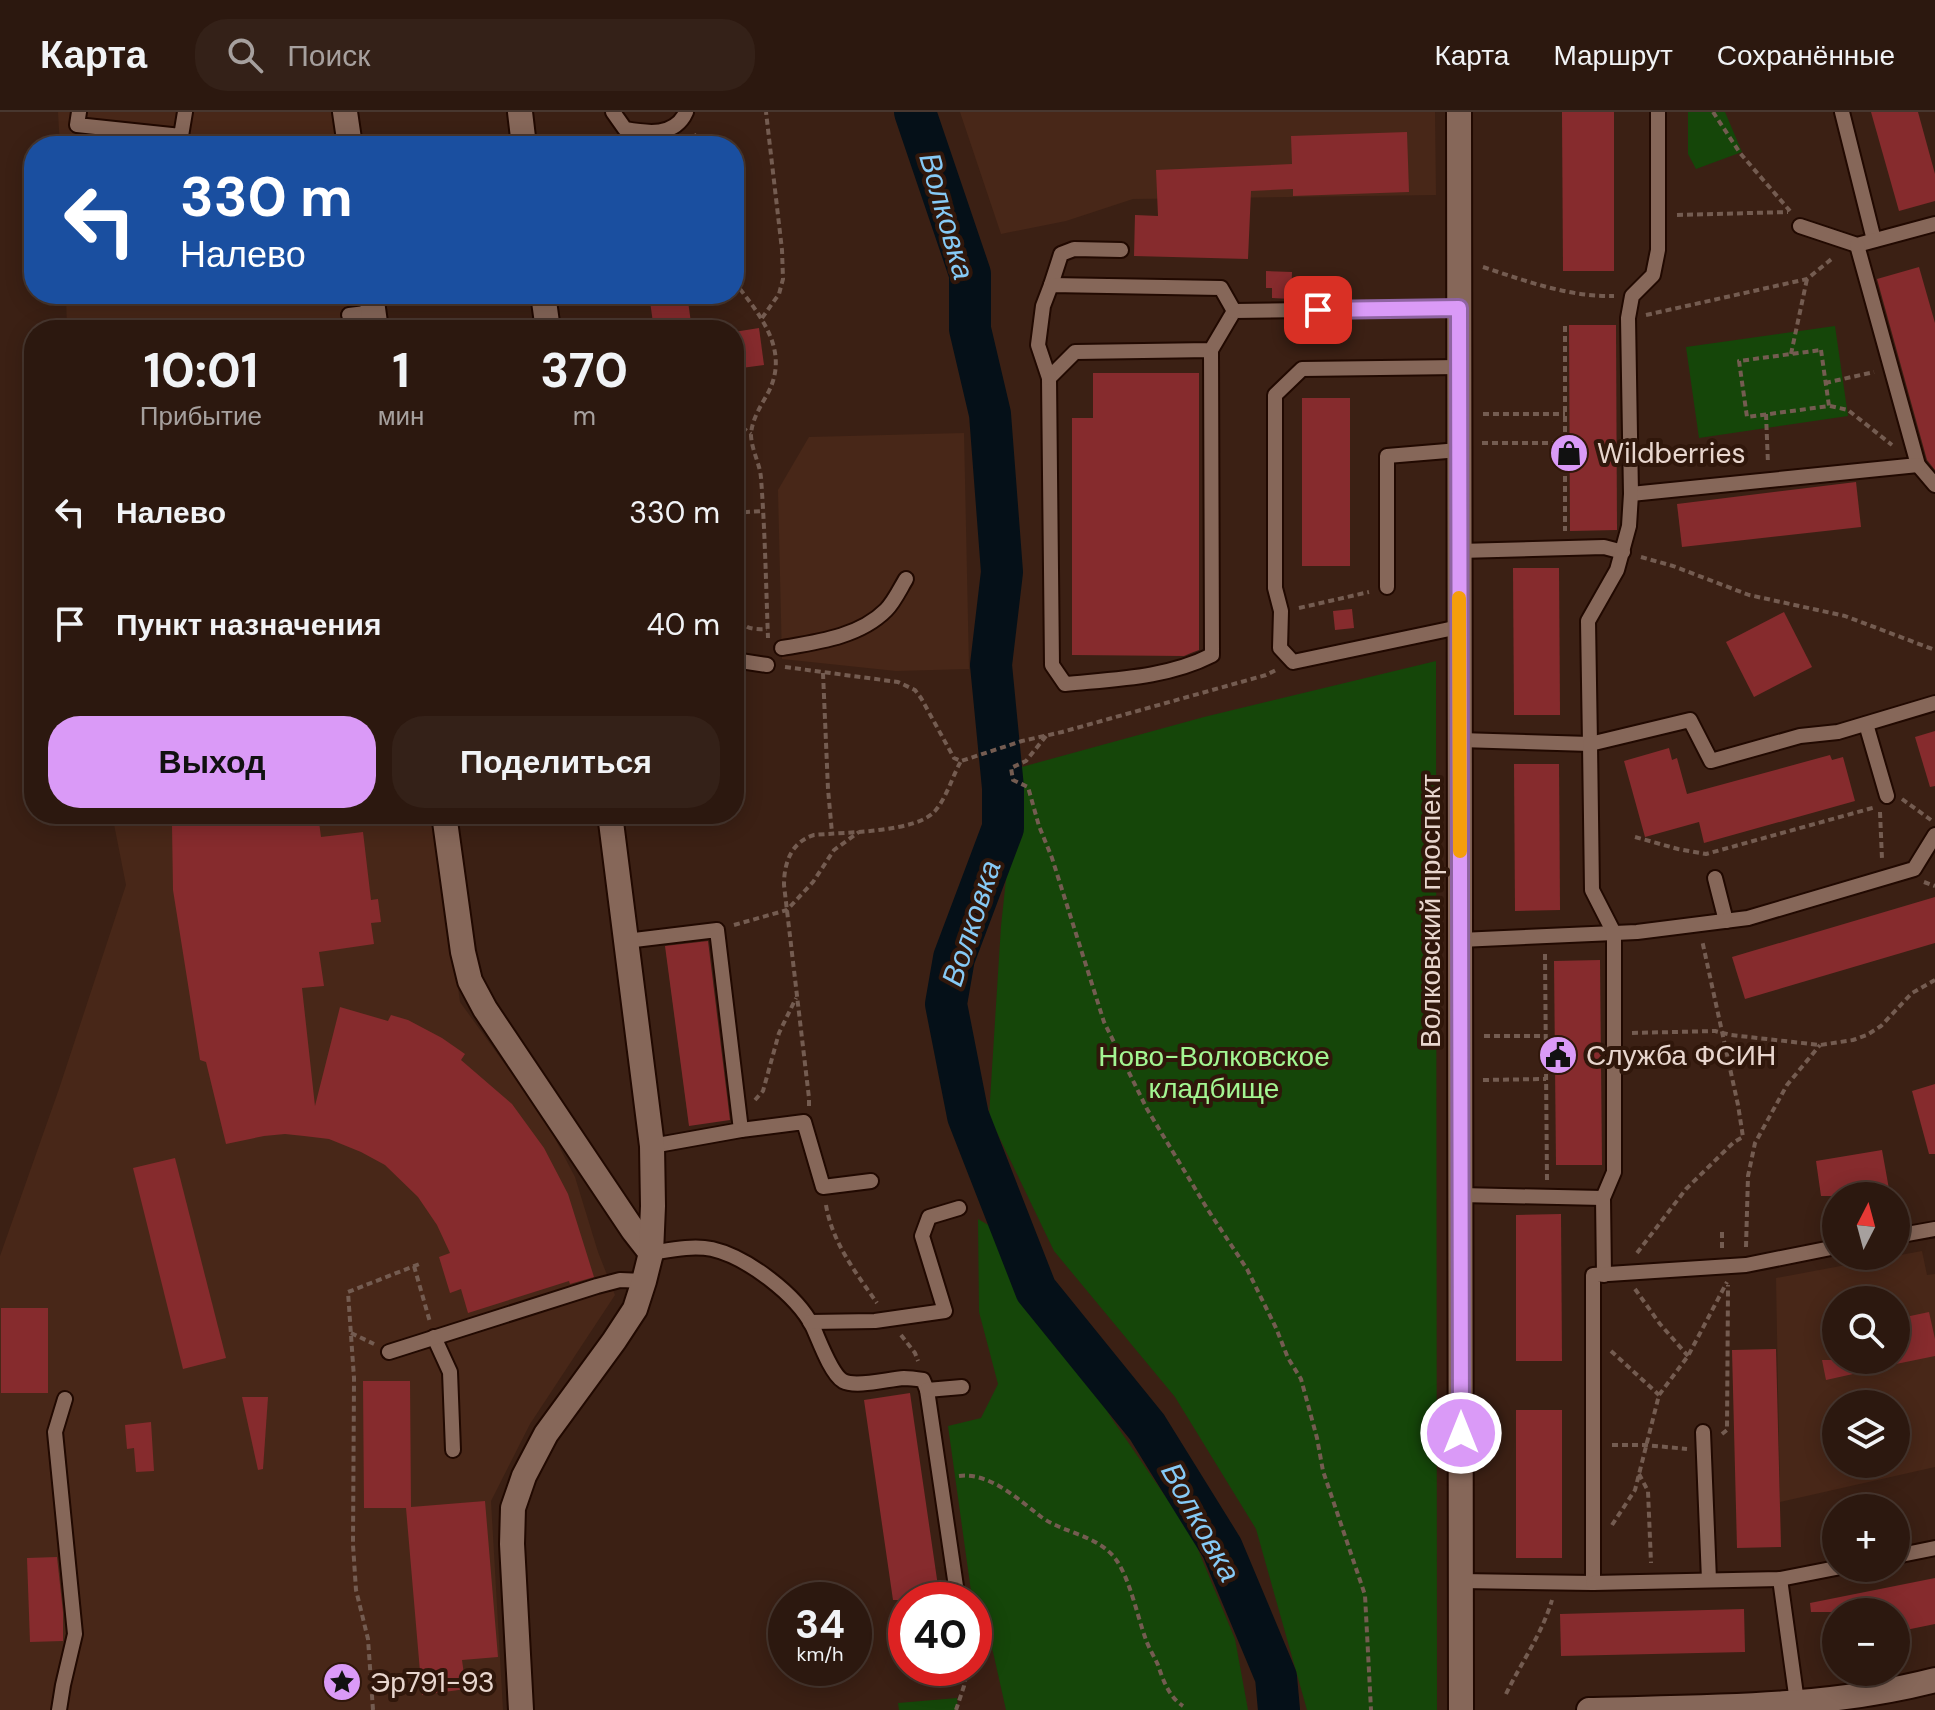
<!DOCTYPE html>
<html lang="ru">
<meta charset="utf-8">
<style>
:root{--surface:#2c180f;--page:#342118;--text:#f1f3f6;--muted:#a6a09e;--line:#48372f;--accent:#da9af7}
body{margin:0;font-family:"DM Sans",sans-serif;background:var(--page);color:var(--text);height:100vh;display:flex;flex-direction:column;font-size:30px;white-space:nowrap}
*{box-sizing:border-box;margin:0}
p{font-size:26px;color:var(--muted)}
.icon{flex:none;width:44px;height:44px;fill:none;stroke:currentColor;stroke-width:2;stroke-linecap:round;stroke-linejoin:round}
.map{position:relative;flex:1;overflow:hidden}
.drawer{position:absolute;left:24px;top:208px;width:720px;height:504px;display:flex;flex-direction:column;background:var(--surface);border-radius:32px;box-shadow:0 4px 20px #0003,0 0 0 2px var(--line)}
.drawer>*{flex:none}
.top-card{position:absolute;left:24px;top:24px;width:720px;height:168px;border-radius:32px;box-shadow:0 4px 20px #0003,0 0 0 2px var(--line);background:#1a4fa0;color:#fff;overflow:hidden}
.needle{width:52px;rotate:6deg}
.fabs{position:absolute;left:1822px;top:1070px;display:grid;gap:16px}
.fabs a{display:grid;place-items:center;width:88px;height:88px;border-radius:50%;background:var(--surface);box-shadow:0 4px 20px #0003,0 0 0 2px var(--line);font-size:40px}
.speed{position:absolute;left:768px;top:1470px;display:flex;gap:16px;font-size:40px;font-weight:700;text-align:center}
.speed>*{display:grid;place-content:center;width:104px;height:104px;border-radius:50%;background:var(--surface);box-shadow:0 4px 20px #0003,0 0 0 2px var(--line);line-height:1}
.speed small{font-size:20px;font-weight:400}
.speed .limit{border:12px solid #d22;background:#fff;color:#111}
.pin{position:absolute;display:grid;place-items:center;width:68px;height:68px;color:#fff;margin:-34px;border-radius:16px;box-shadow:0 4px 12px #0006}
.me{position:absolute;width:88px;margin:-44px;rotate:0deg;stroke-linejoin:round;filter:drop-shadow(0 0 6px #0008)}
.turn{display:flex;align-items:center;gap:28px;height:168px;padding:0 24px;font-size:36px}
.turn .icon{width:104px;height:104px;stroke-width:2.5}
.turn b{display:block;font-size:56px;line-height:68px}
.eta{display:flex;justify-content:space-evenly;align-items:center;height:136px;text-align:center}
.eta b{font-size:48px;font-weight:700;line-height:56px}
.action{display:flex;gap:16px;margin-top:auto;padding:16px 24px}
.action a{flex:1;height:92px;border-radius:32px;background:var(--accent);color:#111;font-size:32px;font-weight:700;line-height:92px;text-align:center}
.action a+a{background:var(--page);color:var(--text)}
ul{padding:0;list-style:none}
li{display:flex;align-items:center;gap:24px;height:112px;padding:0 24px}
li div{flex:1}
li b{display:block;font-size:30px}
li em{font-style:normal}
header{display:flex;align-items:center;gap:48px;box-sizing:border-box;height:112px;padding:0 40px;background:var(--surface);border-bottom:2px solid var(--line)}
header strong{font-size:38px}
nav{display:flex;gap:44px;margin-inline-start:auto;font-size:28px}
.search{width:560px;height:72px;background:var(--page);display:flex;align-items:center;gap:20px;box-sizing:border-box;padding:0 28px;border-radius:32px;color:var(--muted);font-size:30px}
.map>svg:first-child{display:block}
</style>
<header>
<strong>Карта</strong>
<div class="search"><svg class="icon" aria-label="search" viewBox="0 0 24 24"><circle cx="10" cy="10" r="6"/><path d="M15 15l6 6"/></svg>Поиск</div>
<nav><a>Карта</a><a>Маршрут</a><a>Сохранённые</a></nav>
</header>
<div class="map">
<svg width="1935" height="1598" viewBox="0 0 1935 1598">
<rect width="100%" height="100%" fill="#3b2014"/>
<!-- built -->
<g fill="#482718" fill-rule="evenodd">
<path d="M 58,0 L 338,0 L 343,34 L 60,34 Z"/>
<path d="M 960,0 L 1435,0 L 1436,83 L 1133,87 L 1066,109 L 1001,122 Z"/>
<path d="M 66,182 L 365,182 L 370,218 L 67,218 Z"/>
<path d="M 964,321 L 969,557 L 896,559 L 782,547 L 778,378 L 809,325 Z"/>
<path d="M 112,702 L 435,702 L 460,890 L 546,1009 L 565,1046 L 575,1065 L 598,1140 L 615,1183 L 530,1312 L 491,1389 L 503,1598 L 0,1598 L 0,1144 L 59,977 L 126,773 Z"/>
<path d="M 1922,1139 L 1927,1163 L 1935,1162 L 1935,1355 L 1780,1390 L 1776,1166 ZM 1836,1188 L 1896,1188 L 1896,1248 L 1836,1248 ZM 1836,1292 L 1896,1292 L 1896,1352 L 1836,1352 Z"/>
</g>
<!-- green -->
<g fill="#154609">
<path d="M 1688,0 L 1725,0 L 1742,40 L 1696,57 L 1688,42 Z"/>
<path d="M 1835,214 L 1848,304 L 1699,326 L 1686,235 Z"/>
<path d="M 1436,549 L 1437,1598 L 1307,1598 L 1256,1417 L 1175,1285 L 1054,1139 L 989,1004 L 1001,814 L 1018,656 L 1204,605 Z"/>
<path d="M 978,1107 L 1021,1132 L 1059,1210 L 1110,1304 L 1192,1423 L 1235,1527 L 1248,1598 L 1006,1598 L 993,1540 L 971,1479 L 948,1314 L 981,1306 L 998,1272 L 979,1200 Z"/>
<path d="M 957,1586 L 958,1598 L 899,1598 L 898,1591 Z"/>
</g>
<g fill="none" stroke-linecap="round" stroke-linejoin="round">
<!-- river -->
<path stroke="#051018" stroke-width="42" d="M 915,0 L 970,162 L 970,217 L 990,302 L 1002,460 L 991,553 L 1003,676 L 1003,716 L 954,846 L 946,892 L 968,1004 L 1036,1178 L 1147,1315 L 1222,1436 L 1276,1565 L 1279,1598"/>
</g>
<!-- building -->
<g fill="#862b2d">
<path d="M 1562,0 L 1614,0 L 1614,159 L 1563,159 Z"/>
<path d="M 1871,0 L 1918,0 L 1935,62 L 1935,89 L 1899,99 Z"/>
<path d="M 1407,20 L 1409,80 L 1293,84 L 1293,77 L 1251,79 L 1248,147 L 1134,144 L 1135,103 L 1158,104 L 1156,58 L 1292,52 L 1291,24 Z"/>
<path d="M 1919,155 L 1935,211 L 1935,358 L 1927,348 L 1877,167 Z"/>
<path d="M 1266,159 L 1292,160 L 1291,187 L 1272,186 L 1272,176 L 1266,176 Z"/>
<path d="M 649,182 L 687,182 L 692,218 L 654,218 Z"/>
<path d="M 1569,213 L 1616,213 L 1617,418 L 1570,419 Z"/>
<path d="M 759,216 L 764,253 L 734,257 L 734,220 Z"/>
<path d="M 1093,261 L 1199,261 L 1199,538 L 1191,541 L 1184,544 L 1072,543 L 1072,306 L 1093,306 Z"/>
<rect x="1302" y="286" width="48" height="168"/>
<path d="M 1856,370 L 1861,415 L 1682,435 L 1677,392 Z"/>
<path d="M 1513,456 L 1559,456 L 1560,603 L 1514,603 Z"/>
<path d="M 1352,497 L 1354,516 L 1335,518 L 1333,499 Z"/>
<path d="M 1784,500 L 1812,555 L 1754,585 L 1726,530 Z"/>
<path d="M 1935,619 L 1935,674 L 1930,675 L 1915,625 Z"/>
<path d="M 1669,636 L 1672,648 L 1677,646 L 1687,682 L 1830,643 L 1832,648 L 1843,645 L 1855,689 L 1704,731 L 1699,710 L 1645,725 L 1624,649 Z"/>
<path d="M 1514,652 L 1559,652 L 1560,798 L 1515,799 Z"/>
<path d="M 187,702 L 318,702 L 321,725 L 363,720 L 371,788 L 378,787 L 381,810 L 371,811 L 374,832 L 319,840 L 324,874 L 302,876 L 315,994 L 340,895 L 388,909 L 391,903 L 408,908 L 442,926 L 465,942 L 461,948 L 512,992 L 544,1036 L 568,1082 L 594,1165 L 570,1172 L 569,1169 L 468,1201 L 461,1177 L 450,1181 L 439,1145 L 450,1141 L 437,1113 L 418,1085 L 385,1053 L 361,1040 L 329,1027 L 304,1024 L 285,1022 L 264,1024 L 226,1032 L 206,950 L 200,948 L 173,778 L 172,713 L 189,712 Z"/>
<path d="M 1935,785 L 1935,831 L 1745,887 L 1732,845 Z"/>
<path d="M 708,829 L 730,1008 L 689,1014 L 665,834 Z"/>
<path d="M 1600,848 L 1602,1053 L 1556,1053 L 1554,849 Z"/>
<path d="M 1935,972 L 1935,1042 L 1929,1042 L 1912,979 Z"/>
<path d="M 1882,1038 L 1889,1077 L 1885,1078 L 1886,1084 L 1821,1084 L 1816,1049 Z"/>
<path d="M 175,1046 L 226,1246 L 183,1257 L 133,1056 Z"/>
<path d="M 1561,1102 L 1562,1249 L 1516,1249 L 1516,1103 Z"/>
<rect x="1" y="1196" width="47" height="85"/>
<path d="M 1929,1200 L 1935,1227 L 1935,1244 L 1896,1252 L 1896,1207 Z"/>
<path d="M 1776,1237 L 1781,1435 L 1737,1436 L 1732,1238 Z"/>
<path d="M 1822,1248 L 1879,1248 L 1880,1256 L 1826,1268 Z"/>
<path d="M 363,1269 L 410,1269 L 411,1395 L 485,1389 L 498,1545 L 462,1548 L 466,1577 L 422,1583 L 406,1396 L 364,1396 Z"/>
<path d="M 910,1281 L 914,1309 L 940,1488 L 893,1488 L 864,1288 Z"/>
<path d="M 242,1285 L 268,1285 L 263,1357 L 258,1358 Z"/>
<rect x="1516" y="1298" width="46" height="148"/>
<path d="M 151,1310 L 154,1359 L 136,1360 L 134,1336 L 127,1337 L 125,1313 Z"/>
<path d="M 57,1445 L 63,1500 L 63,1529 L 30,1530 L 27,1446 Z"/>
<path d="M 1935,1466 L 1935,1512 L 1896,1520 L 1896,1500 L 1811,1500 L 1810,1491 Z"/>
<path d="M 1744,1497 L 1745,1540 L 1561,1544 L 1560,1502 Z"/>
</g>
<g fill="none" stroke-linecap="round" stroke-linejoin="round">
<!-- lane casing -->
<g stroke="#210901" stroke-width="18">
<g id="lane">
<path d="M 79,0 L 77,13 L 181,24 L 185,0"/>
<path d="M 613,0 L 625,17 C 647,21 675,25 686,0"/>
<path d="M 1842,0 L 1874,128"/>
<path d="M 1800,114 L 1857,133 L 1935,112"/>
<path d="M 1857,133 L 1918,353 L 1935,373"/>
<path d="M 1051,173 L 1061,142 L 1074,137 L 1121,138"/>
<path d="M 349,203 L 374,200"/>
<path d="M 1211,238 L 1212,543 C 1167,566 1115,567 1065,572 L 1052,553 L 1049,266 L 1075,240 L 1211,238 L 1234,199 L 1459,196"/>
<path d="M 1459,255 L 1302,257 L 1275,283 L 1275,476 L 1281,499 L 1280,536 L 1293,550 L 1459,515"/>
<path d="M 1049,266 L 1038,233 L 1043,194 L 1051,173 L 1221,176 L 1234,199"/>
<path d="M 1631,382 L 1918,353"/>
<path d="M 1459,439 L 1604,435 L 1623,440"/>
<path d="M 1387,475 L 1387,344 L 1459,338"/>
<path d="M 782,536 C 817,530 859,525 886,498 C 894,490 900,477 906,467"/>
<path d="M 734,548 L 767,553"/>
<path d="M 1866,612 L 1887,684"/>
<path d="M 1460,628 L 1590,632 L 1588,509 L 1617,458 L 1629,414 L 1631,382 L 1628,206 L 1632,184 L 1653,163 L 1658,138 L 1658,0"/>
<path d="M 1715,766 L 1726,809"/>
<path d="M 1460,828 L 1637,820 L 1748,806 L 1914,757 L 1935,723"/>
<path d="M 626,829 L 717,818 L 741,1018 L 652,1034"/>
<path d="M 741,1018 L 804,1010 L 823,1075 L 871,1069"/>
<path d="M 1460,1083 L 1603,1086"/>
<path d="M 1896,1124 L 1935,1117"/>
<path d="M 651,1141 C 670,1138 692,1133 712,1137 C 747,1145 797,1183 813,1215 C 819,1228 831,1262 843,1269 C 856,1276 888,1267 904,1266 C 910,1266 917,1267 923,1268 L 927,1278 L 958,1488"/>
<path d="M 1604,1163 L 1603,1086 L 1614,1060 L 1614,821 L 1592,778 L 1590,632 L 1690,608 L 1711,649 L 1800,624 L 1838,620 L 1935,591"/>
<path d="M 810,1210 L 875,1209 L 945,1199 L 922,1124 L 929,1105 L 959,1096"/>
<path d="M 434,1225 L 450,1260 L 453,1338"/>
<path d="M 389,1240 L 597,1174 L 620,1168 L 644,1169"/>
<path d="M 927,1278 L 962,1275"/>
<path d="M 1703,1320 L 1709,1468"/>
<path d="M 1896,1444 L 1935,1436"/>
<path d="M 1780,1467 L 1797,1590"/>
<path d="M 1461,1469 L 1593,1471 L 1593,1163 L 1746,1153 L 1836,1135"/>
<path d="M 1593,1471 L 1780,1467 L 1836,1456"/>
<path d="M 59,1598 L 63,1573 L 75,1522 L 55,1320 L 65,1287"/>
</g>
</g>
<!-- street casing -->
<g stroke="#210901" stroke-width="28">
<g id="street">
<path d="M 345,0 L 350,34"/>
<path d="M 520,0 L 524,34"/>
<path d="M 371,182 L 376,218"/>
<path d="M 543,182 L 548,218"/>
<path d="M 444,702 L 463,840 L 470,869 L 485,897 L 633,1118 L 651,1141"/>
<path d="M 521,1598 L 512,1432 L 513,1396 L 524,1364 L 546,1322 L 614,1229 L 635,1197 L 644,1169 L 651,1141 L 653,1094 L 652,1034 L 610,702"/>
<path d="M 1589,1598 C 1704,1595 1823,1597 1935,1568"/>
</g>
</g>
<!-- secondary casing -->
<g stroke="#210901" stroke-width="28">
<path id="secondary" d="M 1459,0 L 1461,1598"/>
</g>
<!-- path -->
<g stroke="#745c51" stroke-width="4" stroke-dasharray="6 4" stroke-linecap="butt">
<path d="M 1713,0 L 1740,41 L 1790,99"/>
<path d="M 694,22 L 700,34"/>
<path d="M 1677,103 L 1788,100"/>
<path d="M 1483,155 C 1526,169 1568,185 1614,184"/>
<path d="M 734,169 C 758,201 790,236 769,279 C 762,292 751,308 751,324 C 752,339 760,352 761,366 C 765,419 766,473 768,526"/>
<path d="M 1646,203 L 1807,167 L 1834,145"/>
<path d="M 762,206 L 779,182 L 783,167 L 782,138 L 766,0"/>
<path d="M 1565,214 L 1565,419"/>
<path d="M 1821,238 L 1829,294 L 1747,305 L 1739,249 Z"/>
<path d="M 1791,242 L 1807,167"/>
<path d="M 1825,271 L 1874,260"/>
<path d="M 1830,294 L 1848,298 L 1892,333"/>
<path d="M 1483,302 L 1565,302"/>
<path d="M 1766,302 L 1768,352"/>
<path d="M 734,309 L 751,322"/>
<path d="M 1482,331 L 1565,331"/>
<path d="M 734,401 L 762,399"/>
<path d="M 1641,445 L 1673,454 L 1749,483 L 1845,504 L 1935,538"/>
<path d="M 1299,496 L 1369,480"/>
<path d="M 734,500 C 742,516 750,518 767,517"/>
<path d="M 785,555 L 898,570 L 915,578 L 921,586 L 954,646 L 961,649 L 1022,629 L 1062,620 L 1266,563 L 1276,558"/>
<path d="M 823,561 L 828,677 L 832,721"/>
<path d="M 1046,624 L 1026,649 L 1011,656 L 1013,668 L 1028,675 L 1039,714 L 1052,746 L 1104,910 L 1147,997 L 1208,1098 L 1247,1157 L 1276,1216 L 1288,1246 L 1301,1267 L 1317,1326 L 1323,1359 L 1365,1483 L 1371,1598"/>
<path d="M 1902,687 L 1931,708"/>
<path d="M 1880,700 L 1882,747"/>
<path d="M 1635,725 L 1678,737 L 1706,742 L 1876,695"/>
<path d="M 1924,770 L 1935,774"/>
<path d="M 734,813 L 787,798 L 813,770 L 834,738 L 859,720"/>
<path d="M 1545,842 L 1547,1069"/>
<path d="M 1632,921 L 1715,919 L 1731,923 L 1820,933 L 1853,928 L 1867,923 L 1881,914 L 1912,881 L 1935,868"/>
<path d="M 1484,924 L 1546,924"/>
<path d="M 1483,968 L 1546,967"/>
<path d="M 755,988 L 763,979 L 779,921 L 796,886"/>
<path d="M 809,994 L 809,986 L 784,773 C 784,751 791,730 814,723 C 843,720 916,721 935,699 C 947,685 952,665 961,649"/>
<path d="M 826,1093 C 832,1130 856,1161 877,1191"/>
<path d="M 1722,1120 L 1722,1137"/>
<path d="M 1746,1135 L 1748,1064 L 1755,1031 L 1787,973 L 1820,933"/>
<path d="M 1637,1141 L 1686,1077 L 1734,1030 L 1743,1025 L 1738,993 L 1702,828"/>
<path d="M 414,1154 L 430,1210"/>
<path d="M 1635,1177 L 1660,1212 L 1688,1244"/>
<path d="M 351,1221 L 374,1232"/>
<path d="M 901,1223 L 915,1241 L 918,1249"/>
<path d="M 1611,1239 L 1659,1283"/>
<path d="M 1722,1322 L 1727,1318 L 1728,1173"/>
<path d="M 1612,1333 L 1645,1333 L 1687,1337"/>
<path d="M 1639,1362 L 1648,1379 L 1651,1451"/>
<path d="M 959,1364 C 989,1360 1018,1387 1040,1404 C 1062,1421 1095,1422 1114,1445 C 1129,1463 1137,1503 1145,1525 C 1148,1535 1154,1544 1158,1553 C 1163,1568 1169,1585 1183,1594"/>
<path d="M 1612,1413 L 1635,1378 L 1659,1283 L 1688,1244 L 1727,1170"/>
<path d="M 1506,1582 C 1521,1551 1542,1522 1552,1488"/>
<path d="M 373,1598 L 368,1527 L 356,1478 L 353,1433 L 354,1266 L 348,1180 L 422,1151"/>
<path d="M 956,1598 L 964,1574 L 967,1556"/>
</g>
<!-- lane -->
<use href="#lane" stroke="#866759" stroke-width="14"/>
<!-- street -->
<use href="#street" stroke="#866759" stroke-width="24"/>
<!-- secondary -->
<use href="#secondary" stroke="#866759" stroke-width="24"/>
</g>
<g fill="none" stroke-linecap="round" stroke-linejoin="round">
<!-- route casing -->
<g stroke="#8e64a1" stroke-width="20">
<path id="route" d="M 1318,198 L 1459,196 L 1461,1321"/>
</g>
<!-- route -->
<use href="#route" stroke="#da9af7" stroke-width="14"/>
<!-- slow -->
<path stroke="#f59e0b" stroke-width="14" d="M 1459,486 L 1460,739"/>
</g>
<!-- icons -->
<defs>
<g id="shop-disc" transform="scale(2)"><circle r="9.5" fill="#da9af7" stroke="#30170b"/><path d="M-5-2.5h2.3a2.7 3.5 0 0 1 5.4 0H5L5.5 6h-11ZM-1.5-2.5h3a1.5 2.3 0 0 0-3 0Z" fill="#111"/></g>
<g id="civic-disc" transform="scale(2)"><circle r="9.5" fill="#da9af7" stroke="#30170b"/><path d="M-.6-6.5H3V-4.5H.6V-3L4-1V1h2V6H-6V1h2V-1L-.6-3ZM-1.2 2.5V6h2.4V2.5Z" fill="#111"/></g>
<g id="sight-disc" transform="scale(2)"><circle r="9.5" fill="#da9af7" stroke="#30170b"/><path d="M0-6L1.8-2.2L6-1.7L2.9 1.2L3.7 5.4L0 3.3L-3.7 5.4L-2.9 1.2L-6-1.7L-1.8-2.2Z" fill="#111"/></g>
</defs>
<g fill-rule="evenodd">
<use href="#shop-disc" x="1569" y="341"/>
<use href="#civic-disc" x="1558" y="943"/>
<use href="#sight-disc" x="342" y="1570"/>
</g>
<g text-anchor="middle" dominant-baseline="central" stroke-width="8" stroke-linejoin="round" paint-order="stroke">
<!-- poi labels -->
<g font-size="28" fill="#e8d6ce" stroke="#30170b" text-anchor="start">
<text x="1597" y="341">Wildberries</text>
<text x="1586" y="943">Служба ФСИН</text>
<text x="370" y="1570">Эр791-93</text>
</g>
<!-- street labels -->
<g font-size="28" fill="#e8d6ce" stroke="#30170b">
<text transform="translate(1430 799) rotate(-90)">Волковский проспект</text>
</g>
<!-- park labels -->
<g font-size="28" fill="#a3f692" stroke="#30170b">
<text x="1214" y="944">Ново-Волковское<tspan x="1214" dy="32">кладбище</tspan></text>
</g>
<!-- water labels -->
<g font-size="30" font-style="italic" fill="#86caf6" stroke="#30170b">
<text transform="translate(947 104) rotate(74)">Волковка</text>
<text transform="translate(971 811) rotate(-72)">Волковка</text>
<text transform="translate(1201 1410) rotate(61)">Волковка</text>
</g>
</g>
</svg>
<div class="fabs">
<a><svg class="needle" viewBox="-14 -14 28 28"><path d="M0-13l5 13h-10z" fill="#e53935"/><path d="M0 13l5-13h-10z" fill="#a6a09e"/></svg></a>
<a><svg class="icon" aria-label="search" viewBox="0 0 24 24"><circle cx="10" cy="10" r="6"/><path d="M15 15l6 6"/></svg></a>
<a><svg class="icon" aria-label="layers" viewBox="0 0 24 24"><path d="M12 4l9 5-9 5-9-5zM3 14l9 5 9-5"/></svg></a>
<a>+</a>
<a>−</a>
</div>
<div class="speed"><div>34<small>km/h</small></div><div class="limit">40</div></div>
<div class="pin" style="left:1318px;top:198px;background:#d93025"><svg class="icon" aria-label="arrive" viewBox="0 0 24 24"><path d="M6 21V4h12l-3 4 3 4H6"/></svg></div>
<svg class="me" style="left:1461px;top:1321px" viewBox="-20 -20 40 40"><circle r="17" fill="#da9af7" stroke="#fff" stroke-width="3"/><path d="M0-11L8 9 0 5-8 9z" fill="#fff"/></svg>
<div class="top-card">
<div class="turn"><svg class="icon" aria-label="left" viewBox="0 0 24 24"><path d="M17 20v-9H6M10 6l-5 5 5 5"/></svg><div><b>330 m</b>Налево</div></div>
</div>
<section class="drawer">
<div class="eta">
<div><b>10:01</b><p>Прибытие</p></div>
<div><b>1</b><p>мин</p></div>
<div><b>370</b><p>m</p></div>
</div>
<ul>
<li><svg class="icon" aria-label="left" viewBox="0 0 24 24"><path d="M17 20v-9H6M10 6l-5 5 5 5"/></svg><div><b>Налево</b></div><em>330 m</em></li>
<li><svg class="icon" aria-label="arrive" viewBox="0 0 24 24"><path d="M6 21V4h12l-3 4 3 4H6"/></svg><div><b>Пункт назначения</b></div><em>40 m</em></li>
</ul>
<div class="action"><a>Выход</a><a>Поделиться</a></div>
</section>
</div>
